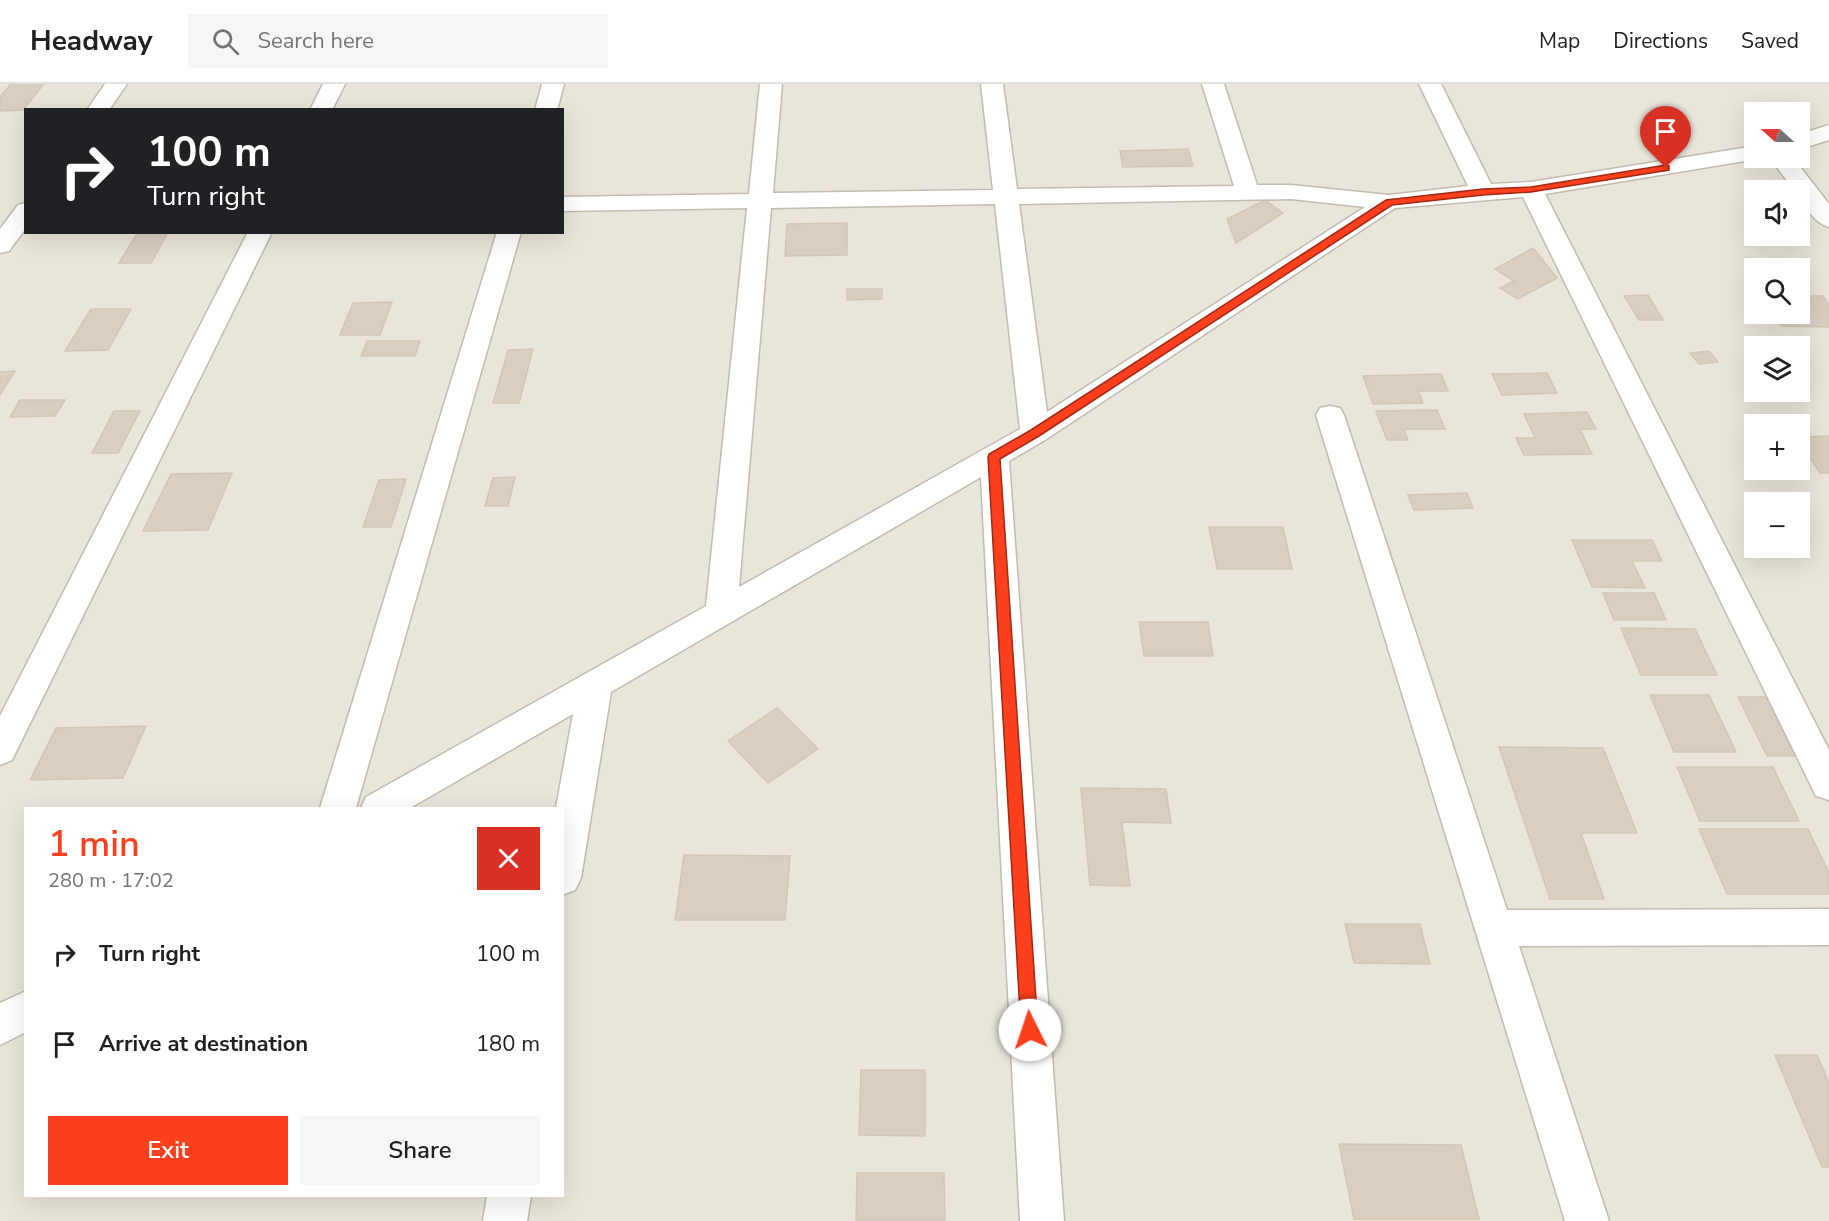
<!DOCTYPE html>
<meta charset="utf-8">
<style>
:root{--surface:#fff;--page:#f6f6f6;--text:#202124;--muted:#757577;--line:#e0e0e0;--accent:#fc3f1d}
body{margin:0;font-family:"Nunito Sans",sans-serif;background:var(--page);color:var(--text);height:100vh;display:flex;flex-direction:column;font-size:22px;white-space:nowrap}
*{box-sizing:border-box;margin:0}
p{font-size:20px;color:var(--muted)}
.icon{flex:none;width:33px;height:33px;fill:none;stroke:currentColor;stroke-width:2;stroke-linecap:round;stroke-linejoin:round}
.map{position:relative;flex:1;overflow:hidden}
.drawer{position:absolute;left:24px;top:723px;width:540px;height:390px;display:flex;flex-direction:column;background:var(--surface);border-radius:0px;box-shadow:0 6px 24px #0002}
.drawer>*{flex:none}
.banner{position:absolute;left:24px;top:24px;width:540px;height:126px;border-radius:0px;box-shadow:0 6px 24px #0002;background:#202124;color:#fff;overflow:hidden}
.needle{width:39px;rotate:291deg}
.buttons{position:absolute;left:1744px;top:18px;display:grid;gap:12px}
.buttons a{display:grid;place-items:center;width:66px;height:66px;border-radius:0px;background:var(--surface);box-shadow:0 6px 24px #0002;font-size:30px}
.pin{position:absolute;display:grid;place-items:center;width:51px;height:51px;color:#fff;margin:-62px -26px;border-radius:50% 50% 50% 0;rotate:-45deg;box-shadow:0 0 6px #0007}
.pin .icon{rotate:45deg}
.me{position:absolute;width:66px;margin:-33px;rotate:356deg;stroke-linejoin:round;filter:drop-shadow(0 0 4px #0008)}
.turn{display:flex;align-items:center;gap:21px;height:126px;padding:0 24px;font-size:27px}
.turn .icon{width:78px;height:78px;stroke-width:2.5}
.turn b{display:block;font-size:42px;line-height:51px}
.round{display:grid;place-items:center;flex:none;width:63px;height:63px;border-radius:0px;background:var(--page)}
.headline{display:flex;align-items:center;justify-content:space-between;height:102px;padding:0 24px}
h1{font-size:36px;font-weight:600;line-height:45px;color:var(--accent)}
.cta{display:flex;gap:12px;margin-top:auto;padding:12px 24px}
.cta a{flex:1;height:69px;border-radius:0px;background:var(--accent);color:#fff;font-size:24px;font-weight:600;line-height:69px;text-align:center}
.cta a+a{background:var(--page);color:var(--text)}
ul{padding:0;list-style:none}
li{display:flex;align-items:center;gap:18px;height:90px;padding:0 24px}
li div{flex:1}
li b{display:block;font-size:22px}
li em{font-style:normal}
header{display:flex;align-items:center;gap:36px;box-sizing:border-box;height:84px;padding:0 30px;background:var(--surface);border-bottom:2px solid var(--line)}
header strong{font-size:28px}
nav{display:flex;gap:33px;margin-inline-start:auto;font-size:21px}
.search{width:420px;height:54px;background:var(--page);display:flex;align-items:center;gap:15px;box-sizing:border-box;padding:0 21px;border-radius:0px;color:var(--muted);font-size:22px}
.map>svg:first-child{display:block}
</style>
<header>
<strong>Headway</strong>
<div class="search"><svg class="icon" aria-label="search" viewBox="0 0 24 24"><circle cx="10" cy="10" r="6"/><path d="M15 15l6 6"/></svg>Search here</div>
<nav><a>Map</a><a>Directions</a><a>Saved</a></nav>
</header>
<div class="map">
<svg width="1829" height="1137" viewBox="0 0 1829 1137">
<rect width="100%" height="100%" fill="#f6f3ec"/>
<!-- residential -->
<path fill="#eae5da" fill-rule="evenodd" d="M 0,0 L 1829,0 L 1829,1137 L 0,1137 ZM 26,26 L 562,26 L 562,148 L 26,148 ZM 1755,28 L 1800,28 L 1800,74 L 1755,74 ZM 1755,106 L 1800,106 L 1800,152 L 1755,152 ZM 1755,184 L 1800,184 L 1800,230 L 1755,230 ZM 1755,262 L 1800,262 L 1800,308 L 1755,308 ZM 1755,340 L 1800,340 L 1800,386 L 1755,386 ZM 1755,418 L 1800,418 L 1800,464 L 1755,464 ZM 26,724 L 562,724 L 562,1112 L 26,1112 Z"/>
<!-- building -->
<g fill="#d8cfc1" stroke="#d3c7b4" stroke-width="1.5">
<path d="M 11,0 L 44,0 L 23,26 L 0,27 L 0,13 Z"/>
<path d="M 1188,65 L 1193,82 L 1123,83 L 1120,67 Z"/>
<path d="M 1265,116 L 1283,129 L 1236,159 L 1227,135 Z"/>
<path d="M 847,139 L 847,171 L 785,172 L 787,140 Z"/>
<path d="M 138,148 L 168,148 L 151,179 L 119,179 Z"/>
<path d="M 1533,164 L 1557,194 L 1518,215 L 1500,204 L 1514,197 L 1495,185 Z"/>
<path d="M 847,205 L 882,205 L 882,215 L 847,216 Z"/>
<path d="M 1648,211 L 1663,236 L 1639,236 L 1624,212 Z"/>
<path d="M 1800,212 L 1823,212 L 1829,222 L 1829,243 L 1782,242 L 1774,230 L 1800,230 Z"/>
<path d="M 392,218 L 380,251 L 340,251 L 353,219 Z"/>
<path d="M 91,225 L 131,225 L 108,266 L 65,267 Z"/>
<path d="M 367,257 L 420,257 L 415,272 L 361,272 Z"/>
<path d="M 533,265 L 519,319 L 493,319 L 508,266 Z"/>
<path d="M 1709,267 L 1718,278 L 1699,280 L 1690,269 Z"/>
<path d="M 15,287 L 0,311 L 0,288 Z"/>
<path d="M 1547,289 L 1557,309 L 1502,311 L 1492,290 Z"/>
<path d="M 1441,290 L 1448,307 L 1418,307 L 1423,319 L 1373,320 L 1363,292 Z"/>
<path d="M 20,316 L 65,316 L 55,332 L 10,333 Z"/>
<path d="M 1437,326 L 1445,345 L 1404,345 L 1408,356 L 1387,356 L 1376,327 Z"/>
<path d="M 114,327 L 140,327 L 118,369 L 92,369 Z"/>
<path d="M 1587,328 L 1596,345 L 1580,345 L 1592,370 L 1524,371 L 1516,354 L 1535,354 L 1524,330 Z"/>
<path d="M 1829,352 L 1829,389 L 1820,389 L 1800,358 L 1800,353 Z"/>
<path d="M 232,389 L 208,446 L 143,447 L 171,390 Z"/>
<path d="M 515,393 L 508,422 L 485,422 L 493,394 Z"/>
<path d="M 406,395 L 391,443 L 363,443 L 379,396 Z"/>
<path d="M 1467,409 L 1473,424 L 1414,426 L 1408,411 Z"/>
<path d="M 1209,443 L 1283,443 L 1292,485 L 1217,485 Z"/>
<path d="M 1572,456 L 1652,456 L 1662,477 L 1632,477 L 1645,504 L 1592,503 Z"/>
<path d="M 1603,509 L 1654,509 L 1666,536 L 1614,536 Z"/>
<path d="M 1139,538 L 1208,538 L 1213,572 L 1144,572 Z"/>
<path d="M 1621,544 L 1695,545 L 1717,591 L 1641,591 Z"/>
<path d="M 1650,611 L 1709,611 L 1736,668 L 1674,668 Z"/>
<path d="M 1738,613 L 1772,613 L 1802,672 L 1767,672 Z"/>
<path d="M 777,624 L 818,665 L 768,699 L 728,657 Z"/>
<path d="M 146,642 L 123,694 L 30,696 L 56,644 Z"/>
<path d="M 1499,663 L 1603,664 L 1637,749 L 1581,749 L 1604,815 L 1550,815 Z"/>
<path d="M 1677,683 L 1773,683 L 1799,737 L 1700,737 Z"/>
<path d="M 1081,704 L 1166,705 L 1171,739 L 1122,738 L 1130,802 L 1090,801 Z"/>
<path d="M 1699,745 L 1808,745 L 1829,789 L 1829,810 L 1727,810 Z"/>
<path d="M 684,771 L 790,772 L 785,836 L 675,836 Z"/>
<path d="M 1345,840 L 1420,840 L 1430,880 L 1354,879 Z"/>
<path d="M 1775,971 L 1817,971 L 1829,999 L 1829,1083 L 1822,1083 Z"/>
<path d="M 861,986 L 925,986 L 925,1052 L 859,1051 Z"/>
<path d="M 1339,1060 L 1461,1061 L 1479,1135 L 1354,1135 Z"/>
<path d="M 857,1089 L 944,1089 L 945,1137 L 856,1137 Z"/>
</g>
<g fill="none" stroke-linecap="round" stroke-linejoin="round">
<!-- minor casing -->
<g stroke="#c2bbae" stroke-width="3">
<g id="minor">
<path d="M 105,0 L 127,0 L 109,26 L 87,26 Z"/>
<path d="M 323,0 L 345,0 L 332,26 L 310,26 Z"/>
<path d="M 542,0 L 564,0 L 557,26 L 535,26 Z"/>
<path d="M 760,0 L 782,0 L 773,109 L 993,106 L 981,0 L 1003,0 L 1017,105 L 1234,102 L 1202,0 L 1224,0 L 1257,101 L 1291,101 L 1389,111 L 1468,102 L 1419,0 L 1441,0 L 1491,100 L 1531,98 L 1755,62 L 1755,74 L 1763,74 L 1545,110 L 1829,666 L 1829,716 L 1816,712 L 1523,113 L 1395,124 L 1045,356 L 1009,377 L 1064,1137 L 1020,1137 L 981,393 L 611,608 L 581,794 L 575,806 L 562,811 L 562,724 L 556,724 L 573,630 L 410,724 L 361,724 L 366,713 L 706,522 L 747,124 L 562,127 L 562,113 L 749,110 ZM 1291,115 L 1365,123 L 1047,328 L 1019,120 ZM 995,120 L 1020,345 L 739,503 L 771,124 Z"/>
<path d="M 1829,41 L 1829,56 L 1800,65 L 1800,50 Z"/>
<path d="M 1770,74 L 1793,74 L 1829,120 L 1829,143 C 1816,140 1800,120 1800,106 L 1794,106 Z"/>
<path d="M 26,119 L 26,144 L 9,167 L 0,169 L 0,145 L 18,121 Z"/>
<path d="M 248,148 L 272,148 L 12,676 L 0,681 L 0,632 Z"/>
<path d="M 497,148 L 521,148 L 356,724 L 320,724 Z"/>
<path d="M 1330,322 L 1340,324 L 1344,331 L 1507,826 L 1829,825 L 1829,861 L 1519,862 L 1609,1137 L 1565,1137 L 1316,331 L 1320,324 Z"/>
<path d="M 26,907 L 26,948 L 0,961 L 0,919 Z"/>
<path d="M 487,1112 L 531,1112 L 527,1137 L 483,1137 Z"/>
</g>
</g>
<!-- minor -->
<use href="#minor" fill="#fff" fill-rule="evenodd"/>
</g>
<!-- route -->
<path fill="#fc3f1d" stroke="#a42913" stroke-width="1.5" d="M 1666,81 L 1669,82 L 1669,86 L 1531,108 L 1483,111 L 1392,121 L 1039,352 L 1000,375 L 1038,946 L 1036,952 L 1030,954 L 1024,952 L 1021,946 L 988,373 L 989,370 L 1031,346 L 1386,116 L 1483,105 L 1531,103 Z"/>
</svg>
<div class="buttons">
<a><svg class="needle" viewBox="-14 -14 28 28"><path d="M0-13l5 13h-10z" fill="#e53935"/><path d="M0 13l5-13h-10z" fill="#757577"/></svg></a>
<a><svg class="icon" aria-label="sound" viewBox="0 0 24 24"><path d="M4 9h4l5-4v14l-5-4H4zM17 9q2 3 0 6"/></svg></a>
<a><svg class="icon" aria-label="search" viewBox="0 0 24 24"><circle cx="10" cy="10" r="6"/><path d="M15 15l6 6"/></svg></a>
<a><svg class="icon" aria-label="layers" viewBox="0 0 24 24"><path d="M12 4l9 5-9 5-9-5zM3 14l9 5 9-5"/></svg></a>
<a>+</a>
<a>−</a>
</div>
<div class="pin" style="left:1666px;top:84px;background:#d93025"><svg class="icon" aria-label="arrive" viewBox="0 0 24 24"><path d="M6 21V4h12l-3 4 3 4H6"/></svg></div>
<svg class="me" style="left:1030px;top:946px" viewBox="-20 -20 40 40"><circle r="19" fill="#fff"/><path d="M0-13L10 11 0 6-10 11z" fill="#fc3f1d"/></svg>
<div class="banner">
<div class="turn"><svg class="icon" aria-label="right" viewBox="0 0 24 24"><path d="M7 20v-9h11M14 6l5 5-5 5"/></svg><div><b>100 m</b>Turn right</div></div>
</div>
<section class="drawer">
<div class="headline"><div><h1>1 min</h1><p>280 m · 17:02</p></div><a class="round" style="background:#d93025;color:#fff"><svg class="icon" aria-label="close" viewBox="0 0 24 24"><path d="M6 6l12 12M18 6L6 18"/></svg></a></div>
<ul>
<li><svg class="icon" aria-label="right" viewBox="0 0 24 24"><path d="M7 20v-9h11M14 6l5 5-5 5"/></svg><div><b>Turn right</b></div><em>100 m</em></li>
<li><svg class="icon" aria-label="arrive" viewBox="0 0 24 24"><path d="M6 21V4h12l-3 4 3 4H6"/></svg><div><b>Arrive at destination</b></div><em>180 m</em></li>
</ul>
<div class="cta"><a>Exit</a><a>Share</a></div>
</section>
</div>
